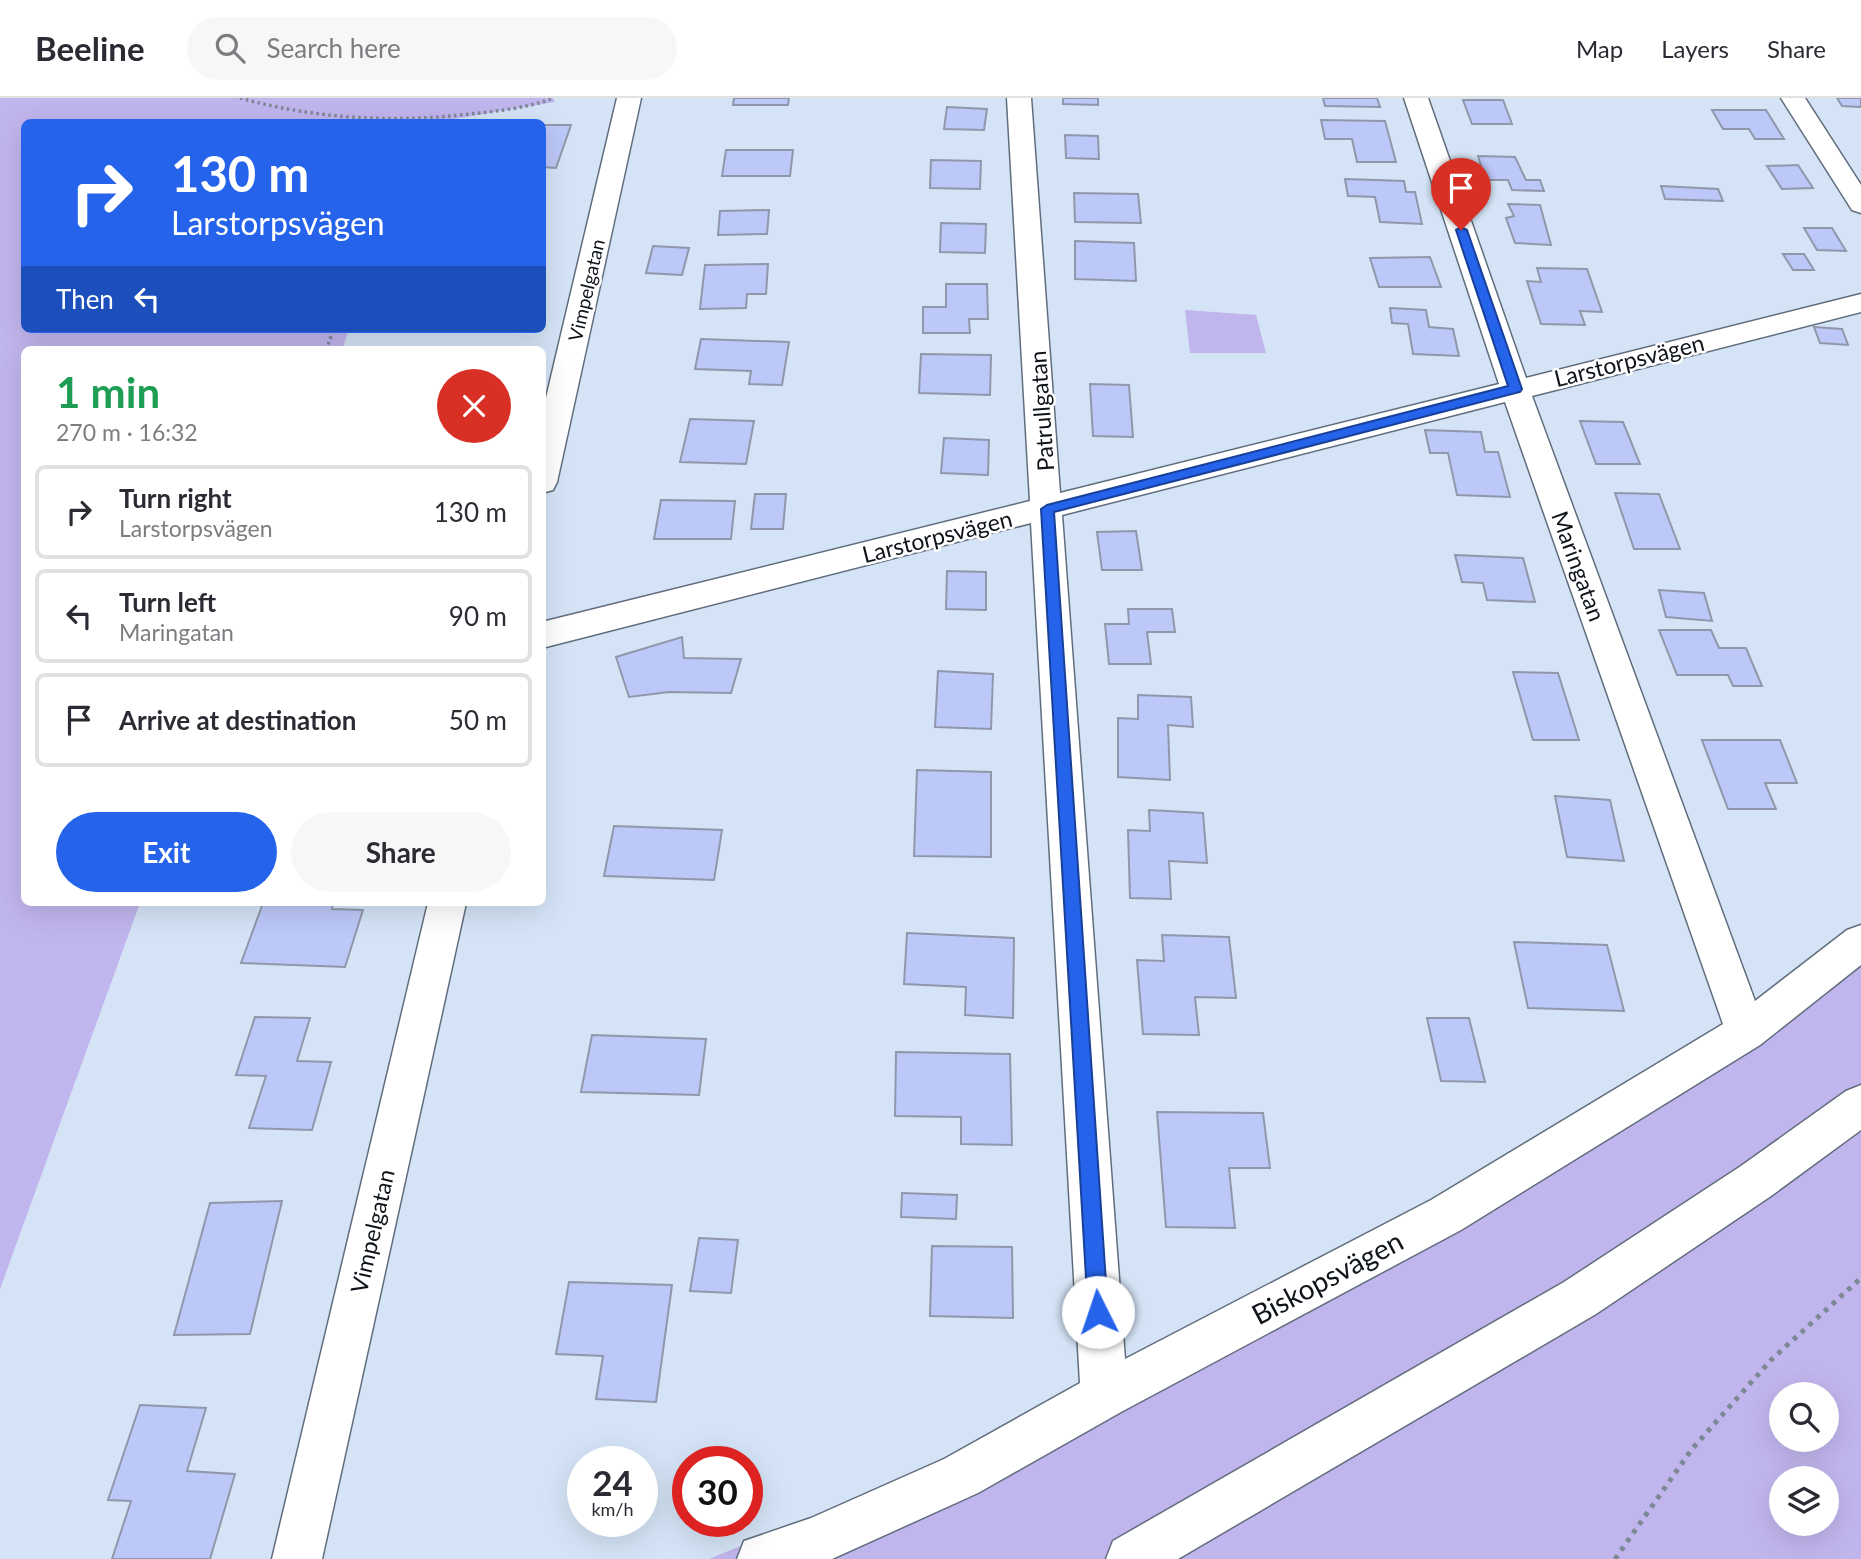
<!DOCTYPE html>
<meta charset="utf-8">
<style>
:root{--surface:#fff;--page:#f7f7f7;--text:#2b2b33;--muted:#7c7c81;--line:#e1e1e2;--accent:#2563eb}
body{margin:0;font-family:Lato,sans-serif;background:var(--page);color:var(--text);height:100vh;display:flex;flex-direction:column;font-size:26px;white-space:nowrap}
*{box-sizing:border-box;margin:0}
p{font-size:23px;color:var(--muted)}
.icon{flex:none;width:38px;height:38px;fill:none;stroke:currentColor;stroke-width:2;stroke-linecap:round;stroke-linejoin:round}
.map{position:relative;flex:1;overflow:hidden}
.sheet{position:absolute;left:21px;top:248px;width:525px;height:560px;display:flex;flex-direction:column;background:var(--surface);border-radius:10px;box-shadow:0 7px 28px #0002}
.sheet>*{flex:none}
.banner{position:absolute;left:21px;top:21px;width:525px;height:214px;border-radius:10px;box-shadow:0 7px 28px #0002;background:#2563eb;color:#fff;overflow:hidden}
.fabs{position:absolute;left:1769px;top:1284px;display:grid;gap:14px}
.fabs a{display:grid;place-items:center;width:70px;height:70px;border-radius:50%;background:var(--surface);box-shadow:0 7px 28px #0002;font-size:35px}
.speed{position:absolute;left:567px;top:1348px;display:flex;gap:14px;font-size:35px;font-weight:700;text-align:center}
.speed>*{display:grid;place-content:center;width:91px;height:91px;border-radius:50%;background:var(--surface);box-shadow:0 7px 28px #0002;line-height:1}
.speed small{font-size:18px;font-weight:400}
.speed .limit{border:10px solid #d22;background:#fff;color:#111}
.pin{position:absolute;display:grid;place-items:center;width:60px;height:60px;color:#fff;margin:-72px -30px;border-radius:50% 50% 50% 0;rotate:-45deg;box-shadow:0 0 7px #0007}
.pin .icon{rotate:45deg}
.me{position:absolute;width:77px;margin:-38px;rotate:356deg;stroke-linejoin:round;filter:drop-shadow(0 0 5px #0008)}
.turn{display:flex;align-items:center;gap:24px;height:147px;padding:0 35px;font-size:32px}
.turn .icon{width:91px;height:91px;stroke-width:2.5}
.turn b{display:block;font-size:49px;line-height:60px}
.then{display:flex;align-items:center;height:66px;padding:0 35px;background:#0003;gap:14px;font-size:26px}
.round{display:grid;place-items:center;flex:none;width:74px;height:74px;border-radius:37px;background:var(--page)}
.headline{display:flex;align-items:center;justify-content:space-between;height:119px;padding:0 35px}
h1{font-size:42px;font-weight:700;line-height:52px;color:#1e9e55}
.action{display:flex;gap:14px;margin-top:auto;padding:14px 35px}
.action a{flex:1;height:80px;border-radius:42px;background:var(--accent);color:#fff;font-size:28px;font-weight:700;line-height:80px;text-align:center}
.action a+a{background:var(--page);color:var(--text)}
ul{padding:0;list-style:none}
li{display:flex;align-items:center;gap:21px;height:94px;margin:0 14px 10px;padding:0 21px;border:4px solid var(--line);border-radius:10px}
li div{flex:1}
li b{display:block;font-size:26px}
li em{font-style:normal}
header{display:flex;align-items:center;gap:42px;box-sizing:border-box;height:98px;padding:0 35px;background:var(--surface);border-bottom:2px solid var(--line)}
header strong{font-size:33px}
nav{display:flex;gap:38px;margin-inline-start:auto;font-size:24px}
.search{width:490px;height:63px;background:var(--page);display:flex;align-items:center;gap:18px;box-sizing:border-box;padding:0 24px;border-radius:38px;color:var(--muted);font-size:26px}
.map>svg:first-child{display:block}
</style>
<header>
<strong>Beeline</strong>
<div class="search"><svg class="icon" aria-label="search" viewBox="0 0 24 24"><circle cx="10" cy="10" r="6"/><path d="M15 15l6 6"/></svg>Search here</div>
<nav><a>Map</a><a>Layers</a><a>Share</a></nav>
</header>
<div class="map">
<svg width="1861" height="1461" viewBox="0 0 1861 1461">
<rect width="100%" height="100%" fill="#d4e4f6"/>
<!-- green -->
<g fill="#c1b5ed" fill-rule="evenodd">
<path d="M 0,0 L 553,0 L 555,4 L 436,24 L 24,24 L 24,231 L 349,231 L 342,252 L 24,252 L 24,805 L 140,805 L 0,1191 Z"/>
<path d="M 1185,212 L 1256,217 L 1266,255 L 1190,255 Z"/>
<path d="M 1861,829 L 1861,1461 L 709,1461 L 1115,1293 L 1741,920 ZM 1782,1297 L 1827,1297 L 1827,1342 L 1782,1342 ZM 1782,1381 L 1827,1381 L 1827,1426 L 1782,1426 Z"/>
</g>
<!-- building -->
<g fill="#bcc8f8" stroke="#9197ab" stroke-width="2">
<path d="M 734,0 L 789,0 L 788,7 L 733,7 Z"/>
<path d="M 1063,0 L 1098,0 L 1098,7 L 1063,6 Z"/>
<path d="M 1323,0 L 1377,0 L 1380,9 L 1325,8 Z"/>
<path d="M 1837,0 L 1861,0 L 1861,9 L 1842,8 Z"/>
<path d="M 1463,2 L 1503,2 L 1512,26 L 1472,26 Z"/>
<path d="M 947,9 L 987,11 L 984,32 L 944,31 Z"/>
<path d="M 1712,12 L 1766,12 L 1784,41 L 1755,41 L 1749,31 L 1723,31 Z"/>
<path d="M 1321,22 L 1385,23 L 1396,64 L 1357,64 L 1352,41 L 1325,41 Z"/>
<path d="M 542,27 L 571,27 L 556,70 L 542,69 Z"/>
<path d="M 1065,37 L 1098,38 L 1099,61 L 1066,60 Z"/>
<path d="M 726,52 L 793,52 L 790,78 L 722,78 Z"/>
<path d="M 1478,58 L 1515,59 L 1526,82 L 1540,82 L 1544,93 L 1512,92 L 1508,82 L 1485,82 Z"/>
<path d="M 931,62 L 981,63 L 980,91 L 930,90 Z"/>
<path d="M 1798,67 L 1813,90 L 1782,91 L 1767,68 Z"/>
<path d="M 1345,81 L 1404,83 L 1406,94 L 1415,94 L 1422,126 L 1380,124 L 1375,99 L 1348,98 Z"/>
<path d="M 1661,88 L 1718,91 L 1723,103 L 1665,101 Z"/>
<path d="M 1074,95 L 1138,96 L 1141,125 L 1075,124 Z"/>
<path d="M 1508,106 L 1540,107 L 1551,147 L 1515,145 L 1506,120 L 1514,118 Z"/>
<path d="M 769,112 L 767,136 L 718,137 L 720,113 Z"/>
<path d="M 941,125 L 986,126 L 985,155 L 940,154 Z"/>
<path d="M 1804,130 L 1832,130 L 1846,153 L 1817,152 Z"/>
<path d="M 1075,143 L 1134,145 L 1136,183 L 1075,181 Z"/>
<path d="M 653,148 L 689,150 L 682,177 L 646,175 Z"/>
<path d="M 1783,156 L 1804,156 L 1814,172 L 1793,172 Z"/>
<path d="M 1430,159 L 1441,189 L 1379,189 L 1370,160 Z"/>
<path d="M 768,166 L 766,196 L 747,196 L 746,210 L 700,211 L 705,167 Z"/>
<path d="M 1537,170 L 1587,171 L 1602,214 L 1580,213 L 1585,227 L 1541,226 L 1527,183 L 1541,184 Z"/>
<path d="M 946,186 L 987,186 L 988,221 L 969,221 L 970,235 L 923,235 L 923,209 L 946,209 Z"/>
<path d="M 1390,210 L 1426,212 L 1429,229 L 1453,231 L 1459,258 L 1413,256 L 1408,226 L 1392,225 Z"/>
<path d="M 1814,229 L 1842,231 L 1848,247 L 1820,245 Z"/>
<path d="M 701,241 L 789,244 L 782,287 L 749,286 L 751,273 L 695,271 Z"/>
<path d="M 921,256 L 991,257 L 990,297 L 919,295 Z"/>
<path d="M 1090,286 L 1129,287 L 1133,339 L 1093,338 Z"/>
<path d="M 690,321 L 754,323 L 746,366 L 680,364 Z"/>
<path d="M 1580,323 L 1623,324 L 1640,366 L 1596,366 Z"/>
<path d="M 1425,332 L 1481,334 L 1485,354 L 1498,354 L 1510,399 L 1457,397 L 1448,355 L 1430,355 Z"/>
<path d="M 944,340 L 989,342 L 988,377 L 941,375 Z"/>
<path d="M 1615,395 L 1659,396 L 1680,451 L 1634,451 Z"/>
<path d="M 755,396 L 786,396 L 783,431 L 751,431 Z"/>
<path d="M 661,402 L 735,403 L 731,441 L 654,441 Z"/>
<path d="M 1136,433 L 1142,472 L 1102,472 L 1097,434 Z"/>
<path d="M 1455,457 L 1523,460 L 1535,504 L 1487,502 L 1483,485 L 1462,484 Z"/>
<path d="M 947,473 L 986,474 L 986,512 L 946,511 Z"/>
<path d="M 1659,492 L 1704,495 L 1712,523 L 1666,519 Z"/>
<path d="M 1128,511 L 1172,511 L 1175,534 L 1147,534 L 1151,566 L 1109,566 L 1105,526 L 1129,526 Z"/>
<path d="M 1659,532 L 1711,532 L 1719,550 L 1746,550 L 1762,588 L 1733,588 L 1728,577 L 1677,577 Z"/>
<path d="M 682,539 L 684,560 L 741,561 L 731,595 L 669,594 L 629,599 L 616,559 Z"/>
<path d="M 938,573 L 993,576 L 991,631 L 935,629 Z"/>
<path d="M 1513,574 L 1558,575 L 1579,642 L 1533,642 Z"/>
<path d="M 1138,597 L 1191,599 L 1193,629 L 1168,627 L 1170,682 L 1118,679 L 1118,620 L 1138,621 Z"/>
<path d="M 1702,642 L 1780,642 L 1797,685 L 1765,685 L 1776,711 L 1728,711 Z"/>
<path d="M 917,672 L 991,674 L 991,759 L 914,758 Z"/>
<path d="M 1555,698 L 1610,702 L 1624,763 L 1567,759 Z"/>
<path d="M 1149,712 L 1203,715 L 1207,765 L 1169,763 L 1171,801 L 1130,800 L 1128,732 L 1150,733 Z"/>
<path d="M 614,728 L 722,732 L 714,782 L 604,778 Z"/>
<path d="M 263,805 L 333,805 L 332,811 L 363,812 L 345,869 L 241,865 Z"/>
<path d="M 907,835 L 1014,840 L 1013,920 L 965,917 L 966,889 L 904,886 Z"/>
<path d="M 1162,837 L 1229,839 L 1236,900 L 1195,899 L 1199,937 L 1143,936 L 1137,862 L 1164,863 Z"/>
<path d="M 1514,844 L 1607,847 L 1624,913 L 1528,910 Z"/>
<path d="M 255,919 L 310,920 L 297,963 L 331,964 L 312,1032 L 249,1030 L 266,978 L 236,977 Z"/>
<path d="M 1427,920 L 1469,920 L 1485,984 L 1441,983 Z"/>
<path d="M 592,937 L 706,941 L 699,997 L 581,994 Z"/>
<path d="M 896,954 L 1010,956 L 1012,1047 L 961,1046 L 961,1019 L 895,1018 Z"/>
<path d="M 1157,1014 L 1263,1015 L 1270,1070 L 1229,1070 L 1235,1130 L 1166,1129 Z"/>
<path d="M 902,1095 L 957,1097 L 956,1121 L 901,1119 Z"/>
<path d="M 282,1103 L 250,1236 L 174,1237 L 210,1105 Z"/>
<path d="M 699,1140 L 738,1142 L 731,1195 L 690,1193 Z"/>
<path d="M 932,1148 L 1012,1149 L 1013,1220 L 930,1218 Z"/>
<path d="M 569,1184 L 672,1187 L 656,1304 L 596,1301 L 603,1258 L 556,1256 Z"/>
<path d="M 140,1307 L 206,1310 L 187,1373 L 235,1376 L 210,1461 L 112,1461 L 131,1403 L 108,1402 Z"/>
</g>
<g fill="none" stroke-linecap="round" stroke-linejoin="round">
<!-- minor casing -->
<g stroke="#606d7d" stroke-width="3">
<g id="minor">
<path d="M 617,0 L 641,0 L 557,384 L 553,392 L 542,395 L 542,317 Z"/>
<path d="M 1007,0 L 1031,0 L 1060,395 L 1499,286 L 1404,0 L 1428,0 L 1526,280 L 1861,196 L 1861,214 L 1532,298 L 1755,903 L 1847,832 L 1861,827 L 1861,867 L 1760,947 L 1461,1132 L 1121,1314 L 978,1395 L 832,1461 L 737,1461 L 744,1443 L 811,1420 L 944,1361 L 1080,1285 L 1031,425 L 542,550 L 542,524 L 1030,403 ZM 1505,304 L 1723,926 L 1431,1102 L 1125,1261 L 1062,417 Z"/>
<path d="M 1781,0 L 1805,0 L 1861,87 L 1861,115 L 1852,112 Z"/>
<path d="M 428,805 L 466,805 L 322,1461 L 272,1461 Z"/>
<path d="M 1861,987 L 1861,1032 L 1771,1098 L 1596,1216 L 1178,1461 L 1106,1461 L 1113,1443 L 1564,1184 L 1741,1068 L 1846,993 Z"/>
</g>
</g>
<!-- path-far1 -->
<g stroke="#7d8895" stroke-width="3.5" stroke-dasharray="2.5 3.5" stroke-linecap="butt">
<path d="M 240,0 C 316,21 391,25 470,16 C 498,13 527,10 554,0"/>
<path d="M 326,252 L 334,231"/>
</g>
<!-- path -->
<path stroke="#7d8895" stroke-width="5" stroke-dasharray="4.5 6" stroke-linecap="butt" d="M 1615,1461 L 1692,1351 L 1771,1262 L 1861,1180"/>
<!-- minor -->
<use href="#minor" fill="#fff" fill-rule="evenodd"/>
</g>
<!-- route -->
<path fill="#2563eb" stroke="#184099" stroke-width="2" d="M 1461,129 L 1467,132 L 1522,291 L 1520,294 L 1054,414 L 1108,1214 L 1105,1221 L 1098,1224 L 1091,1221 L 1088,1214 L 1041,411 L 1047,407 L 1508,288 L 1456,132 Z"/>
<g text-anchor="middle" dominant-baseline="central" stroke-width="5" stroke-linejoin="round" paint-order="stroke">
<!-- far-street labels -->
<g font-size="19" fill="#0f141a" stroke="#fff">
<text transform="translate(586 192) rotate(-77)">Vimpelgatan</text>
</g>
<!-- street labels -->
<g font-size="23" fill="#0f141a" stroke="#fff">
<text transform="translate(1629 262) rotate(-14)">Larstorpsvägen</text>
<text transform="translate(1041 313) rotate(-94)">Patrullgatan</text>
<text transform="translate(937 438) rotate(-14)">Larstorpsvägen</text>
<text transform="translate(1579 468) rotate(70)">Maringatan</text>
<text transform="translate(372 1133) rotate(-77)">Vimpelgatan</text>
</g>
<!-- near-street labels -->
<g font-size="28" fill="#0f141a" stroke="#fff">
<text transform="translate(1327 1179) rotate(-28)">Biskopsvägen</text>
</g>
</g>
</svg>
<div class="fabs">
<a><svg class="icon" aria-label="search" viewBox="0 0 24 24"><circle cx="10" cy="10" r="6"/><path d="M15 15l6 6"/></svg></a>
<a><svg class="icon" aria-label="layers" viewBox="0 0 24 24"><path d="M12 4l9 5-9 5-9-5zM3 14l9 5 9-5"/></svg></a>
</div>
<div class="speed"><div>24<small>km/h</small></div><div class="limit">30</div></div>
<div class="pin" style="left:1461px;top:132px;background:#d93025"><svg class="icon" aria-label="arrive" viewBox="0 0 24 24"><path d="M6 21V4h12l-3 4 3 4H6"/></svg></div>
<svg class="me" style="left:1098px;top:1214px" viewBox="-20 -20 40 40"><circle r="19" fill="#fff"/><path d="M0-13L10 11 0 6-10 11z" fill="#2563eb"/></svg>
<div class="banner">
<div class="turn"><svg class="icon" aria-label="right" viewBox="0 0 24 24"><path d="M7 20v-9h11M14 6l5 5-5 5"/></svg><div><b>130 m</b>Larstorpsvägen</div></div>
<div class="then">Then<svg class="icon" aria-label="left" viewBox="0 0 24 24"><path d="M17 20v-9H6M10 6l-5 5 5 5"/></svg></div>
</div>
<section class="sheet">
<div class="headline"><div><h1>1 min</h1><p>270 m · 16:32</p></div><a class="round" style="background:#d93025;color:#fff"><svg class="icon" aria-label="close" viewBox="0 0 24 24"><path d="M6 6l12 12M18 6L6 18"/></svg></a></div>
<ul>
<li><svg class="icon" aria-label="right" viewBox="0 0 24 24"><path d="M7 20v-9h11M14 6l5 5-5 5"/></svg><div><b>Turn right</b><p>Larstorpsvägen</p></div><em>130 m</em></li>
<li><svg class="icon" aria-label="left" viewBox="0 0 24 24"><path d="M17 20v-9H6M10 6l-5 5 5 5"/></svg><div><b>Turn left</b><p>Maringatan</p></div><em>90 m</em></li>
<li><svg class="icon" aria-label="arrive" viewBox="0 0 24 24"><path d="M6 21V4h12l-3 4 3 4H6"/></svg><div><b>Arrive at destination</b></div><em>50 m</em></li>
</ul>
<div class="action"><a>Exit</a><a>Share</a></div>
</section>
</div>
